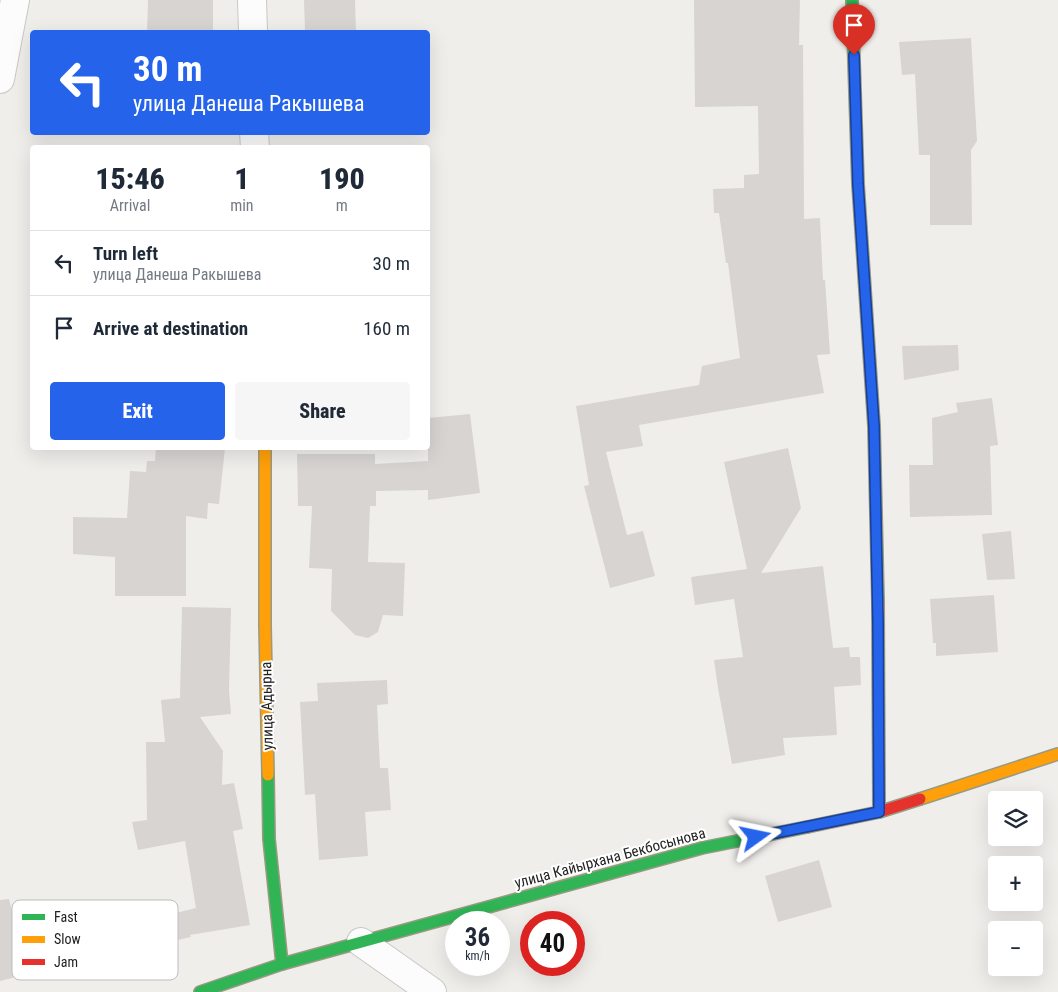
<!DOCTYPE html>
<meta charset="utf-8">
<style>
:root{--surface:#fff;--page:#f6f6f7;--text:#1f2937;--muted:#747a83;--line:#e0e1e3;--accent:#2563eb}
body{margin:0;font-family:"Roboto Condensed",sans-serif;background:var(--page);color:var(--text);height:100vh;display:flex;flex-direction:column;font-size:19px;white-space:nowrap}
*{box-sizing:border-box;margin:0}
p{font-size:16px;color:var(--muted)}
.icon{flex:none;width:28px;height:28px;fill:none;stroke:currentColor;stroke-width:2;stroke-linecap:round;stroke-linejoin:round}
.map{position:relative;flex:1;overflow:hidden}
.sheet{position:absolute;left:30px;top:145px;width:400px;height:305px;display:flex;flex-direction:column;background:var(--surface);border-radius:5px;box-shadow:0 5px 20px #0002}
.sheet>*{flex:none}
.hud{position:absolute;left:30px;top:30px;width:400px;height:105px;border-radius:5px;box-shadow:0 5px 20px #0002;background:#2563eb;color:#fff;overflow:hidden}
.controls{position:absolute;left:988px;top:791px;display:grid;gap:10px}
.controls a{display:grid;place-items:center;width:55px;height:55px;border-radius:5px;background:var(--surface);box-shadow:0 5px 20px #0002;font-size:25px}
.speed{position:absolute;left:445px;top:911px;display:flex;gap:10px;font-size:25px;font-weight:700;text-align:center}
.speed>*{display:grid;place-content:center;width:65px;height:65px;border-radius:50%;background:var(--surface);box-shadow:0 5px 20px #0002;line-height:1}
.speed small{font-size:12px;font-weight:400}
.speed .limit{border:8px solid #d22;background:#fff;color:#111}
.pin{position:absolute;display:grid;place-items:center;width:42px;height:42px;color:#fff;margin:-51px -21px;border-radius:50% 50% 50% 0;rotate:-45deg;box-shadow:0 0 5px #0007}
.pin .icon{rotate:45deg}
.me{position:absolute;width:55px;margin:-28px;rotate:78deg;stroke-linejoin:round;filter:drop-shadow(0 0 4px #0008)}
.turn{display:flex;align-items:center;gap:18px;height:105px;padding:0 20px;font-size:22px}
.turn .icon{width:65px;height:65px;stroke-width:2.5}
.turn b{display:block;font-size:35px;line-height:42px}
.eta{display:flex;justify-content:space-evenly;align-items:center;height:85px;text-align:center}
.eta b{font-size:30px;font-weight:800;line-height:35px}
.button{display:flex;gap:10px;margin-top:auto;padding:10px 20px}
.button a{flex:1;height:58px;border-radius:5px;background:var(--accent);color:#fff;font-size:20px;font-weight:800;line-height:58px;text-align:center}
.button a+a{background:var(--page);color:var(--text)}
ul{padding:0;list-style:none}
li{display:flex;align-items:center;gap:15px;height:65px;padding:0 20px;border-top:1px solid var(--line)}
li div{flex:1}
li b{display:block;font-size:19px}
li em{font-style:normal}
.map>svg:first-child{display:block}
</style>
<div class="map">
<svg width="1058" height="992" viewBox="0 0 1058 992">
<rect width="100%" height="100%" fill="#f0eeeb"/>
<!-- building -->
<g fill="#d7d4d2">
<path d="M 148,0 L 213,0 L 213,32 L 147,32 Z"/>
<path d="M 304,0 L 355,0 L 356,32 L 305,32 Z"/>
<path d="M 694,0 L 800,0 L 799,45 L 803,45 L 804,219 L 820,218 L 823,280 L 825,280 L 830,354 L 817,355 L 824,393 L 639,425 L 643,446 L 606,452 L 627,535 L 643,531 L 655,576 L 610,588 L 584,486 L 589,485 L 576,406 L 699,385 L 702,366 L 740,358 L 728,263 L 726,263 L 719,213 L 714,213 L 713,189 L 744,188 L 744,175 L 759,174 L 758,106 L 695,107 Z"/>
<path d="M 971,38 L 977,141 L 971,150 L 972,225 L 930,225 L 930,155 L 919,155 L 915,74 L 902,75 L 899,42 Z"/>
<path d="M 958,345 L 959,370 L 904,380 L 902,346 Z"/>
<path d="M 992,398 L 998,445 L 990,446 L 992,515 L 910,517 L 909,465 L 933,465 L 932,418 L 958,412 L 956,403 Z"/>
<path d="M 470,414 L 480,493 L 428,500 L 428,490 L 376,491 L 376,506 L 370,506 L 368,562 L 405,563 L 403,616 L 383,615 L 378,632 L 368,638 L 355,635 L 331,611 L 332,569 L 309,568 L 312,506 L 298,506 L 297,454 L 375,454 L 375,464 L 428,461 L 428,418 Z"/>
<path d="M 156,448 L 225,448 L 219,504 L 208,503 L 207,519 L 186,516 L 186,596 L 115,596 L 115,557 L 73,554 L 73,517 L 127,518 L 130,471 L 146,472 L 147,461 L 155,461 Z"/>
<path d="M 788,448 L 801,508 L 761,573 L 823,566 L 833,648 L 849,647 L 850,657 L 860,657 L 861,685 L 834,687 L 837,735 L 783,738 L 785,755 L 732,764 L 718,688 L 714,660 L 743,657 L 734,599 L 695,605 L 691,577 L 747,569 L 724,462 Z"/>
<path d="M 1011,531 L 1015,579 L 987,580 L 982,534 Z"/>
<path d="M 994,595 L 998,652 L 936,656 L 936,643 L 933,643 L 930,599 Z"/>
<path d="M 182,607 L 231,608 L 229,690 L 231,714 L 200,717 L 223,751 L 222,785 L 234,783 L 243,829 L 233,831 L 250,925 L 190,935 L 191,937 L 113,955 L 106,930 L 196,908 L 185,841 L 138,850 L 132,822 L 147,820 L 146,742 L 165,742 L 161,700 L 180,698 Z"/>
<path d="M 387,680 L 388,704 L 377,705 L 380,768 L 388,768 L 391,810 L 365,812 L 368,856 L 319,860 L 315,794 L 305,795 L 300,702 L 318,701 L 317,683 Z"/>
<path d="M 819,860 L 832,907 L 778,922 L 765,876 Z"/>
<path d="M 9,899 L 28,974 L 0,981 L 0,900 Z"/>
</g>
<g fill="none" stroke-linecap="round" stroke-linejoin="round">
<!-- street casing -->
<g stroke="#c9c8c7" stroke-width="30">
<g id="street">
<path d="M 252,0 L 253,32"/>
<path d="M 0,79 L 15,0"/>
<path d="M 254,132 L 255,148"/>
<path d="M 361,942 L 432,992"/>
</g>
</g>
<!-- fast casing -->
<g stroke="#999a82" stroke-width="14">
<g id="fast">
<path d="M 852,0 L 858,184 L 874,426 L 878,602"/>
<path d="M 268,775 L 269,839 L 282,964"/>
<path d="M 200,992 L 282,964 L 702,848 L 807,827"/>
</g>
</g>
<!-- slow casing -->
<g stroke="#999a82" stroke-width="14">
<g id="slow">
<path d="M 265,448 L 265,625 L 268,775"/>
<path d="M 878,602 L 879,812"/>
<path d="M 920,799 L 1058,754"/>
</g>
</g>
<!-- jam casing -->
<g stroke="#999a82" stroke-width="14">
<path id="jam" d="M 807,827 L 879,812 L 920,799"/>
</g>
<!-- street -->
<use href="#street" stroke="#fdfcfc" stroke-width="28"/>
<!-- fast -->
<use href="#fast" stroke="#30b455" stroke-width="11"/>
<!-- slow -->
<use href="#slow" stroke="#ff9f0a" stroke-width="11"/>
<!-- jam -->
<use href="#jam" stroke="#e5322d" stroke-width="11"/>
</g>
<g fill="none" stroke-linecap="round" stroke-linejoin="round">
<!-- route casing -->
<g stroke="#184099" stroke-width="12">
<path id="route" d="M 756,837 L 879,812 L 878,622 L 874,426 L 858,184 L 854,55"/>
</g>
<!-- route -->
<use href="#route" stroke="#2563eb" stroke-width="9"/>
</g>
<g text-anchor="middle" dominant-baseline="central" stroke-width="4" stroke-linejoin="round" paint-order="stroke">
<!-- street labels -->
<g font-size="15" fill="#222" stroke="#fff">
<text transform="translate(267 706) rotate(-91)">улица Адырна</text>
<text transform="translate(610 858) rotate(-15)">улица Кайырхана Бекбосынова</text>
</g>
</g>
<!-- legend -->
<rect x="12" y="900" width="166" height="80" rx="8" fill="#fff" stroke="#bdbdbd" stroke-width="1"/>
<rect x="22" y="914" width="23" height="6" fill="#30b455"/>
<rect x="22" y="936" width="23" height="7" fill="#ff9f0a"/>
<rect x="22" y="959" width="23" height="6" fill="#e5322d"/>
<g font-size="14" fill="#222">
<text x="54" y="922">Fast</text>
<text x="54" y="944">Slow</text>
<text x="54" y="967">Jam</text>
</g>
</svg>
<div class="controls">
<a><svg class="icon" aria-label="layers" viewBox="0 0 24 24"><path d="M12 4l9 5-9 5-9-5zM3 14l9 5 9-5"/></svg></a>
<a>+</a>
<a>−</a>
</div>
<div class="speed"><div>36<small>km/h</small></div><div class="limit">40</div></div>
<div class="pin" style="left:854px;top:55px;background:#d93025"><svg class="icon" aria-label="arrive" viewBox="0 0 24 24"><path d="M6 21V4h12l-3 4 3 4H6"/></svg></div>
<svg class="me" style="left:756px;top:837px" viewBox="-20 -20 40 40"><path d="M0-17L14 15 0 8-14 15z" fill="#2563eb" stroke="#fff" stroke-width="4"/></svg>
<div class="hud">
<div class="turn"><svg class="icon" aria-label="left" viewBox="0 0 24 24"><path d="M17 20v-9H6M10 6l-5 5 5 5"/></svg><div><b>30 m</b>улица Данеша Ракышева</div></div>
</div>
<section class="sheet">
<div class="eta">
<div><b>15:46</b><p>Arrival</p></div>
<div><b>1</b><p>min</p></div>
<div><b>190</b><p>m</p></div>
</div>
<ul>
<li><svg class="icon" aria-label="left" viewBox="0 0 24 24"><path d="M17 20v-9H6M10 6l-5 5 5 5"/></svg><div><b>Turn left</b><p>улица Данеша Ракышева</p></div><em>30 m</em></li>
<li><svg class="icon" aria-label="arrive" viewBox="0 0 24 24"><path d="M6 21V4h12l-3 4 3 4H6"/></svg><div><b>Arrive at destination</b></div><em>160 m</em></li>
</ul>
<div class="button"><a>Exit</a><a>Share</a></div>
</section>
</div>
